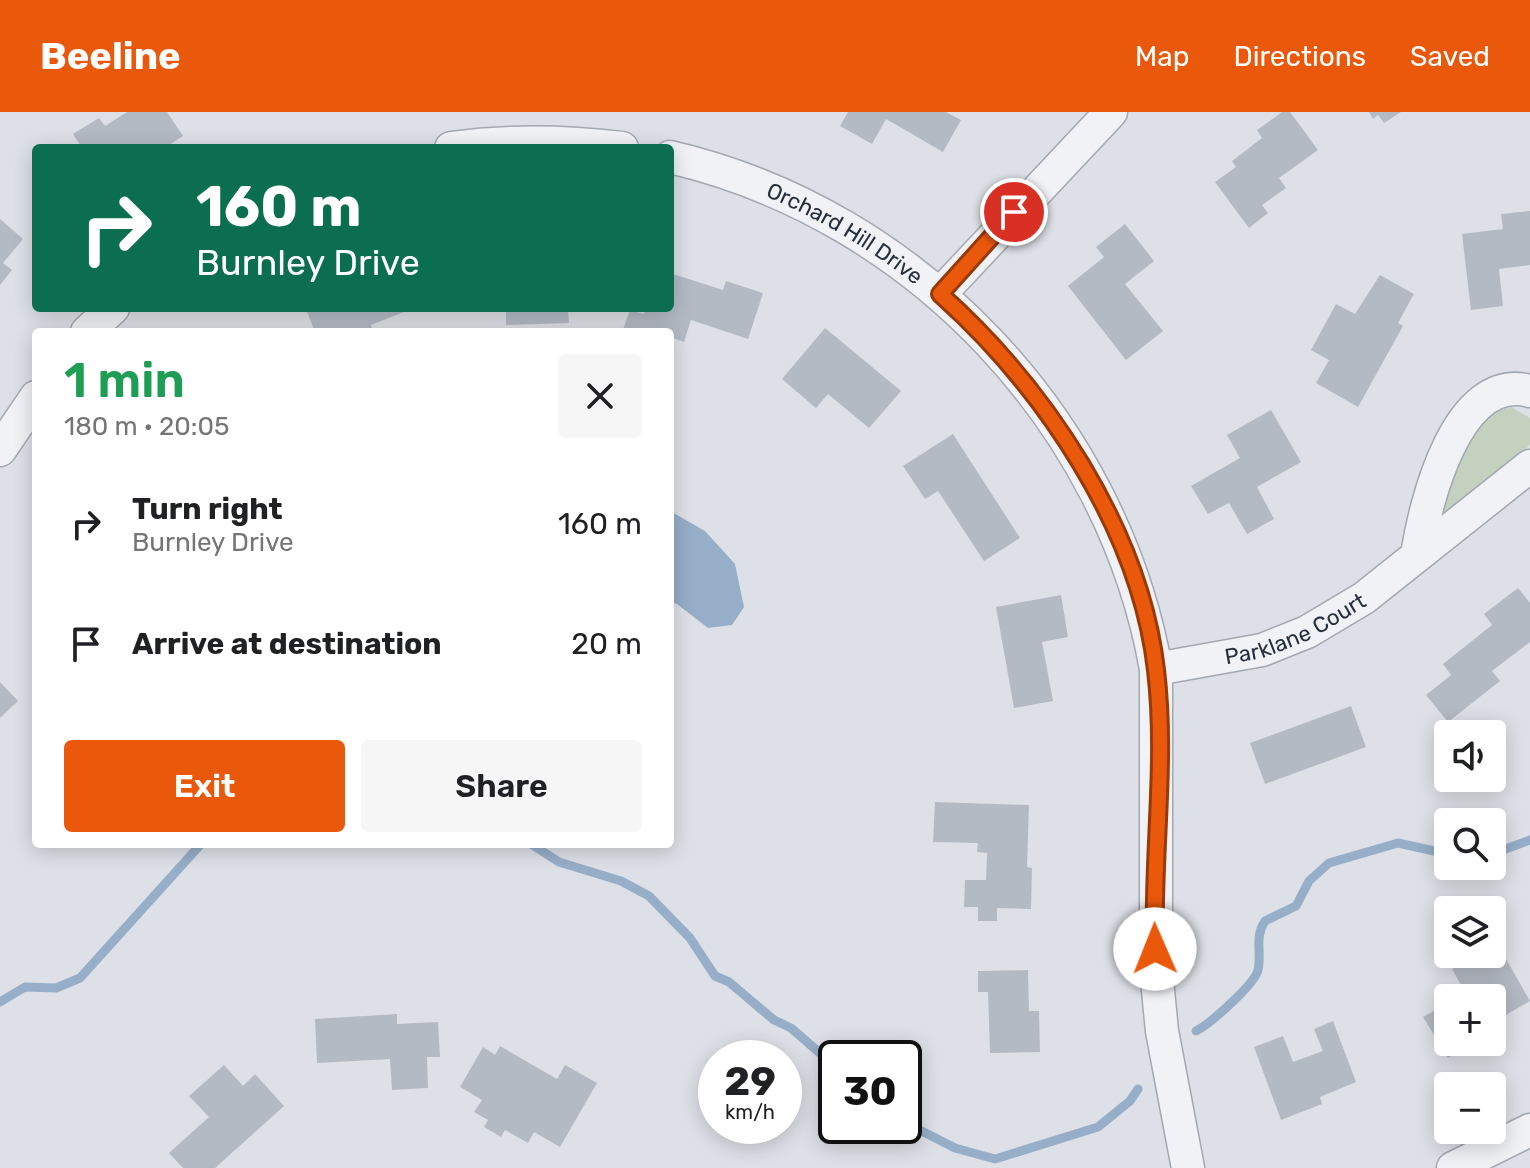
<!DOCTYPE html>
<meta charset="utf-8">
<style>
:root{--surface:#fff;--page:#f6f6f6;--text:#202124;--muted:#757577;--accent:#ea580c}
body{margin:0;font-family:Rubik,sans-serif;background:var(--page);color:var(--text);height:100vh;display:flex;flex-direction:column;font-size:30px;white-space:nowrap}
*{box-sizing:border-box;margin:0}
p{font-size:26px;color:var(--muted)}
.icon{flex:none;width:44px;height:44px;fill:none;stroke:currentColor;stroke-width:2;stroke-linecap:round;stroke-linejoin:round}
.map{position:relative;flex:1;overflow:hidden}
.sheet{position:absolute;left:32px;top:216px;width:642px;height:520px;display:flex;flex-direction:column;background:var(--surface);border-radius:8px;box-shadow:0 4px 20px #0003}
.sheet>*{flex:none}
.hud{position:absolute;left:32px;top:32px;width:642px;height:168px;border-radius:8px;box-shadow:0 4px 20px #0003;background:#0b6e4f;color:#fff;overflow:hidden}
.buttons{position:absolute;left:1434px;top:608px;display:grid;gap:16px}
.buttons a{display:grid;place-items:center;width:72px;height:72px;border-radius:8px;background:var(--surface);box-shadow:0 4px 20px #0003;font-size:40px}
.speed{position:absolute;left:698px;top:928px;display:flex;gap:16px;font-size:40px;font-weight:700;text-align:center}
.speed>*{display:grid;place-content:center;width:104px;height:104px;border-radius:50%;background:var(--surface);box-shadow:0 4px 20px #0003;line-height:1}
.speed small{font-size:20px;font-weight:400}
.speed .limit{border:4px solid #111;border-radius:12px;background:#fff;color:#111}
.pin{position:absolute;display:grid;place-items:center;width:68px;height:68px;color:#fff;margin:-34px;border:4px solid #fff;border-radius:50%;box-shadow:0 2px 8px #0007}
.me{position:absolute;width:88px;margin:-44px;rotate:359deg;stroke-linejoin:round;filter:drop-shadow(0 0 6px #0008)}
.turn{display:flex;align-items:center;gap:28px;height:168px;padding:0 32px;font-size:36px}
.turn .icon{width:104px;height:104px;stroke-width:2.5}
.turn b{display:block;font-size:56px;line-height:68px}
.round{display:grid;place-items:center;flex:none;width:84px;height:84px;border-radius:8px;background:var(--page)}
.summary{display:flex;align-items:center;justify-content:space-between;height:136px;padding:0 32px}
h1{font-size:48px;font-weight:600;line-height:60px;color:#1e9e55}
.button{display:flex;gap:16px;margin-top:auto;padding:16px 32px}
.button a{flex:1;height:92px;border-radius:8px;background:var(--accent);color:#fff;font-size:32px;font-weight:600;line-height:92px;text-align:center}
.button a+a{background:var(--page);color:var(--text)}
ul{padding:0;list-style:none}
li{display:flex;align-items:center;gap:24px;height:120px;padding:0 32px}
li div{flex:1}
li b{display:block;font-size:30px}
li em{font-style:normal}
header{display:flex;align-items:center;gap:48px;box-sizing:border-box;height:112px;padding:0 40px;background:var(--accent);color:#fff}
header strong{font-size:38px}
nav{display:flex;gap:44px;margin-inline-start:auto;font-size:28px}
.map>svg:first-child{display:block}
</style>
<header>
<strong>Beeline</strong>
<nav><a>Map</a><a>Directions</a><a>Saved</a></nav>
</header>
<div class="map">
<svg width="1530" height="1056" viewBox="0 0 1530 1056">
<rect width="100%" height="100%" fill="#dde1e7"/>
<!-- green -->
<path fill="#c3d1be" d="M 1511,295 L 1530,306 L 1530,332 L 1522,342 L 1443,406 L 1440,402 C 1455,363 1465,307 1511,295 Z"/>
<!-- water -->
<path fill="#97aec8" d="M 670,399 L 705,419 L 735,452 L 744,495 L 732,513 L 708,516 L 677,492 L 670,490 Z"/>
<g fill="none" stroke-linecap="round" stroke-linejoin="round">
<!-- stream -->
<g stroke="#97aec8" stroke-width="9">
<path d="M 531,732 L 559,750 L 621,769 L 649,784 L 690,826 L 715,864 L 729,870 L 774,908 L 791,916 L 836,955"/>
<path d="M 1492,742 L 1530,728"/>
<path d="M 0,890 L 25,875 L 56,876 L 80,866 L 201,732"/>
<path d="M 1196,919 C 1210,912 1255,872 1258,858 C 1262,840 1254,825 1265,809 L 1296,794 L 1309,769 L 1329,751 L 1398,731 L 1448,742"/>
<path d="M 904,1010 L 955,1036 L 995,1047 L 1098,1015 L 1130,989 L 1138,977"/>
</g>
</g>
<!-- building -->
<g fill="#b4bac4">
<path d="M 127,0 L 167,0 L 183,24 L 164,36 L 82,36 L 73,22 L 99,6 L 105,14 Z"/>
<path d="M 848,0 L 946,0 L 961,8 L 943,40 L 886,7 L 872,32 L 840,14 Z"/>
<path d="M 1282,0 L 1290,0 L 1318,38 L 1279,66 L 1286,76 L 1262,93 L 1268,101 L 1249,116 L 1215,70 L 1236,55 L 1232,49 L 1262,26 L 1257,18 Z"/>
<path d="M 1369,0 L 1401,0 L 1384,11 L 1378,3 L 1373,7 Z"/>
<path d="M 1530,99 L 1530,153 L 1499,157 L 1503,194 L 1471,198 L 1462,122 L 1503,117 L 1501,102 Z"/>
<path d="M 0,107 L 23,127 L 3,151 L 12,158 L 0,173 Z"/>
<path d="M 1125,112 L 1154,149 L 1125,172 L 1163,219 L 1126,248 L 1068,174 L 1104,145 L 1096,135 Z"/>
<path d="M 670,161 L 723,178 L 726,169 L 763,181 L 748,227 L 691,208 L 684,230 L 670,225 L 670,220 L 622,220 L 630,198 L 644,202 L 646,196 L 670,196 Z"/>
<path d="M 1380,163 L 1414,182 L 1398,211 L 1403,214 L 1358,295 L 1316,271 L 1329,248 L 1311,238 L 1336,192 L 1355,202 Z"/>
<path d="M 414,196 L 371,213 L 373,220 L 315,220 L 306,197 Z"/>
<path d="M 506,196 L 568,196 L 569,211 L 506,213 Z"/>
<path d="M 825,216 L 901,279 L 869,316 L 828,282 L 816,296 L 782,267 Z"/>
<path d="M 1271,298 L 1301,350 L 1257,375 L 1274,407 L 1247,422 L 1229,391 L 1208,402 L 1191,374 L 1240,346 L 1227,323 Z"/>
<path d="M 953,322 L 1020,426 L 984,449 L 938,379 L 925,387 L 903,354 Z"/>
<path d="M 1518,476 L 1530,491 L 1530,530 L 1492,559 L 1500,569 L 1448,610 L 1426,583 L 1451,563 L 1443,552 L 1492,513 L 1484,502 Z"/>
<path d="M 1061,483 L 1068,525 L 1042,530 L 1053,589 L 1014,596 L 996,495 Z"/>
<path d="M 0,570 L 18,589 L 0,606 Z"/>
<path d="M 1351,594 L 1366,635 L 1265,672 L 1250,631 Z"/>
<path d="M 935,690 L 1029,693 L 1027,755 L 1032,756 L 1031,797 L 997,796 L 997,809 L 978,809 L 978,795 L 964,795 L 965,768 L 986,768 L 987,741 L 977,740 L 978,731 L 933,730 Z"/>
<path d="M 1497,831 L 1530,889 L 1492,911 L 1492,886 L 1456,886 L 1465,880 L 1452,857 L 1477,842 L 1492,842 L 1492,834 Z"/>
<path d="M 1028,858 L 1029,899 L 1039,899 L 1040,940 L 990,941 L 988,880 L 978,880 L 978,859 Z"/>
<path d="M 1448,891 L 1448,930 L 1475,930 L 1448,946 L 1423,905 Z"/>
<path d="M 397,902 L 397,912 L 438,910 L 440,945 L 427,945 L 428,976 L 392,978 L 390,947 L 317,951 L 315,907 Z"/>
<path d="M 1333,909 L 1356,970 L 1320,985 L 1322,992 L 1281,1008 L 1254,935 L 1283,924 L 1293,950 L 1323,939 L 1314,917 Z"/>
<path d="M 500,934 L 557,967 L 565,953 L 597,971 L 560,1035 L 534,1020 L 528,1031 L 505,1018 L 501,1025 L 484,1015 L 488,1008 L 474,1000 L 482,988 L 460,975 L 483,935 L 495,943 Z"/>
<path d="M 224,953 L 243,974 L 255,962 L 284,994 L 215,1056 L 183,1056 L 169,1041 L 209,1005 L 189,984 Z"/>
</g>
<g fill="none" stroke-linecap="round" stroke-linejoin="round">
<!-- street casing -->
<g stroke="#a2a8b1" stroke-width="35">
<g id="street">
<path d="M 451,36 C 510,28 564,29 622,36"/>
<path id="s1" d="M 670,45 C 916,102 1112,310 1156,557 L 1156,858 L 1162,919 L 1188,1056"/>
<path d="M 940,182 L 1111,0"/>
<path d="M 87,220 L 113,196"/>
<path d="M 0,338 L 36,285"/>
<path d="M 1417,443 C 1425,391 1457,259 1530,279"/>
<path id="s2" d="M 1156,557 L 1262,538 L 1307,520 L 1364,486 L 1530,354"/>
<path d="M 1453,1056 L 1530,1018"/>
</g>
</g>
<!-- street -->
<use href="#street" stroke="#f0f2f6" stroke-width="32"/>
</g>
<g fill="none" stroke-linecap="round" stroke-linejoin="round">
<!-- route casing -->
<g stroke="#983908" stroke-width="20">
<path id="route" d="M 1014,100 L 940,182 C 1044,275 1140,417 1156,558 C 1167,650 1152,744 1155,837"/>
</g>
<!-- route -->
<use href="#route" stroke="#ea580c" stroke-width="14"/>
</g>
<g text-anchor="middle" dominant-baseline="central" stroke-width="6" stroke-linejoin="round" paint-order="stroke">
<!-- street labels -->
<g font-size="22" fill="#262f3e" stroke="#ecf0f5">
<text stroke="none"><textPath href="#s1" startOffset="192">Orchard Hill Drive</textPath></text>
<text stroke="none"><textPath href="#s2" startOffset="146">Parklane Court</textPath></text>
</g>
</g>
</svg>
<div class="buttons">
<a><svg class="icon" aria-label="sound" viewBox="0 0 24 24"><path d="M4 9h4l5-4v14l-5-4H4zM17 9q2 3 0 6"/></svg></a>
<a><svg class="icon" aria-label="search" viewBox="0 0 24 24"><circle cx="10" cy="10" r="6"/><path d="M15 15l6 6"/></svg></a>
<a><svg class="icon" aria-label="layers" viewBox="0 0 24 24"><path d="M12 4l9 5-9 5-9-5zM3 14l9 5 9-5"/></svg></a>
<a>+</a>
<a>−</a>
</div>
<div class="speed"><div>29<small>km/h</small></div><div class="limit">30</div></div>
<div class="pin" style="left:1014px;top:100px;background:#d93025"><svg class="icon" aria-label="arrive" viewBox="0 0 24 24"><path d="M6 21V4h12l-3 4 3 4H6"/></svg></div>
<svg class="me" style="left:1155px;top:837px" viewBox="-20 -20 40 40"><circle r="19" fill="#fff"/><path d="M0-13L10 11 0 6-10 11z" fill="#ea580c"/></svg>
<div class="hud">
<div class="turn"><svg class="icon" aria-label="right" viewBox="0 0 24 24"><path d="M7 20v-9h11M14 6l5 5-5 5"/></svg><div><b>160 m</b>Burnley Drive</div></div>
</div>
<section class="sheet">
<div class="summary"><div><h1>1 min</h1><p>180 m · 20:05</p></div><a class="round"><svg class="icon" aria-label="close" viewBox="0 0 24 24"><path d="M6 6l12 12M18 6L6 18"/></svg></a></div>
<ul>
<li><svg class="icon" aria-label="right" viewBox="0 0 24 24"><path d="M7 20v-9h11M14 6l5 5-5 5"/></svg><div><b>Turn right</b><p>Burnley Drive</p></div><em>160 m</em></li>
<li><svg class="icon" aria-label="arrive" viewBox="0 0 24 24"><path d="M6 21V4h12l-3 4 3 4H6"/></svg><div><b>Arrive at destination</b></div><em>20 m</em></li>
</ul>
<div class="button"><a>Exit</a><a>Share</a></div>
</section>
</div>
